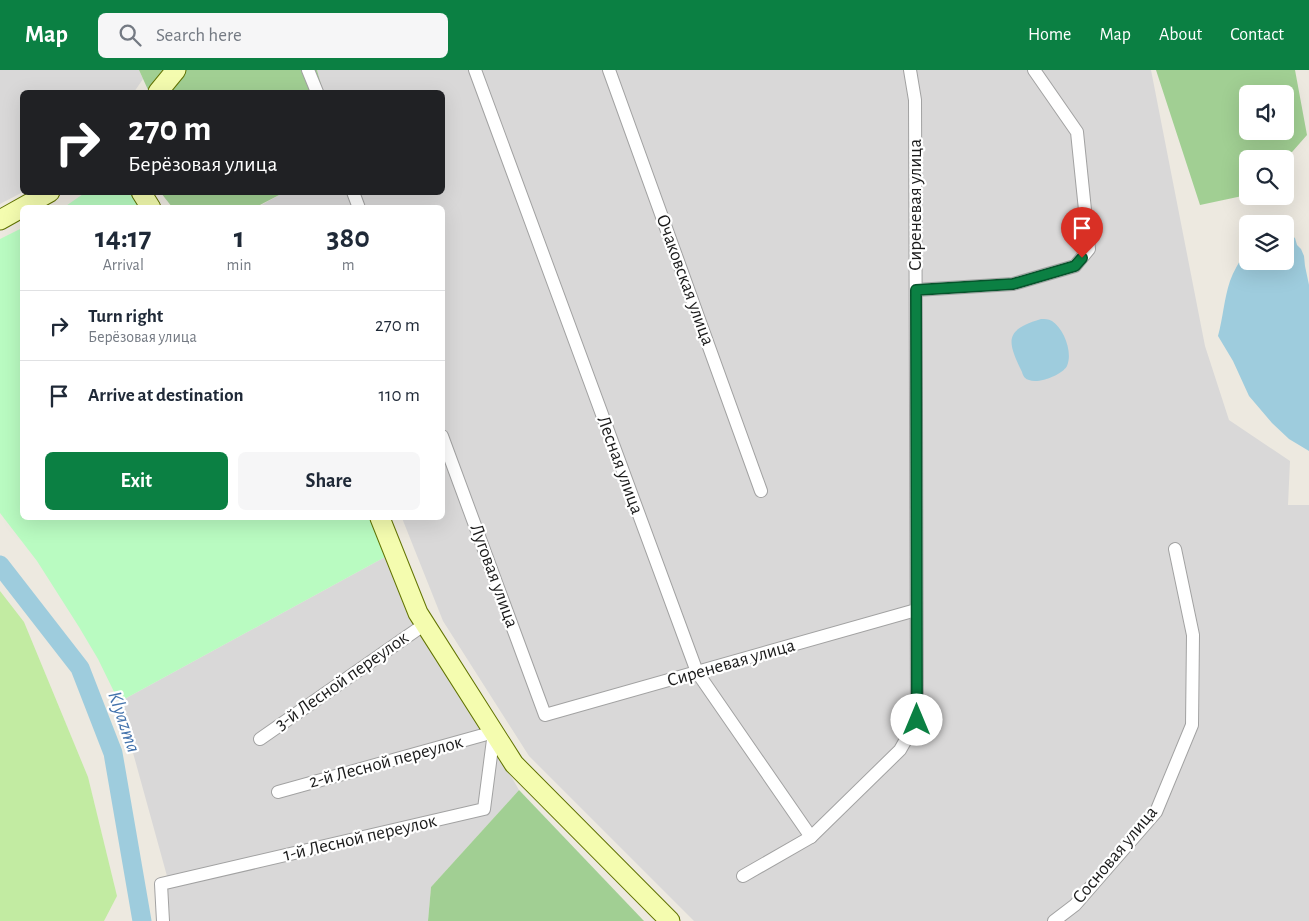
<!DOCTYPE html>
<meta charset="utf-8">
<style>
:root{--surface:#fff;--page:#f6f6f7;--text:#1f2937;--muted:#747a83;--line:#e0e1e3;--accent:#0b8043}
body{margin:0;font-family:"Alegreya Sans",sans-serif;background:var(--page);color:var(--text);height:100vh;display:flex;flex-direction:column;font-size:19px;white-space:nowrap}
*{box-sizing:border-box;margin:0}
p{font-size:16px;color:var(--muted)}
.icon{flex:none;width:28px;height:28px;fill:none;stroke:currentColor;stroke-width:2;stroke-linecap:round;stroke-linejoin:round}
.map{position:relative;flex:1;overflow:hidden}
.details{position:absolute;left:20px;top:135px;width:425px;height:315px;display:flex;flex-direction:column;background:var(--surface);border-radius:8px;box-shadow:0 5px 20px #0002}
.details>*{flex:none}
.hud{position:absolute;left:20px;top:20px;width:425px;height:105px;border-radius:8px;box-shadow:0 5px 20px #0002;background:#202124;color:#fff;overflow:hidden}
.tools{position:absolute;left:1239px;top:15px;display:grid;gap:10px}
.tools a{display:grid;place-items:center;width:55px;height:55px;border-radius:8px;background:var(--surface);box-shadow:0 5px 20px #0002;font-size:25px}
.pin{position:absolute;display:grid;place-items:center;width:42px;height:42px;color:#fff;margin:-51px -21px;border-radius:50% 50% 50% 0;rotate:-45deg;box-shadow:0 0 5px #0007}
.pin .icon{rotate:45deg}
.me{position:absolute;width:55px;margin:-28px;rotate:0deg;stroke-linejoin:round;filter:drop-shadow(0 0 4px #0008)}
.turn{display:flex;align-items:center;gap:18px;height:105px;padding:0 25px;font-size:22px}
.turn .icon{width:65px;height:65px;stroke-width:2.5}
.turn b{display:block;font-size:35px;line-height:42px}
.eta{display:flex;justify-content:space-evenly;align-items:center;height:85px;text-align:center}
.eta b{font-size:30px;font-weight:700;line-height:35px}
.action{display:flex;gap:10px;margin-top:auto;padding:10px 25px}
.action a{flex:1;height:58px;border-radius:8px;background:var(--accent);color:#fff;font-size:20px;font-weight:700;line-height:58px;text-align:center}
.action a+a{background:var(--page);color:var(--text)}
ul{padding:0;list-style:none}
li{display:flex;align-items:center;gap:15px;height:70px;padding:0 25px;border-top:1px solid var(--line)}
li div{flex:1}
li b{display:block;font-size:19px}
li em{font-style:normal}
header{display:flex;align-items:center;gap:30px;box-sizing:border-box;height:70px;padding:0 25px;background:var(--accent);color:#fff}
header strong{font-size:24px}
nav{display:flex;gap:28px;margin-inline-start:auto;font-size:18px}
.search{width:350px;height:45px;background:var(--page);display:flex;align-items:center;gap:12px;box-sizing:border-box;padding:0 18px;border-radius:8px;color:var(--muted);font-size:19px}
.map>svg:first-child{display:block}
</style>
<header>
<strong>Map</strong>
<div class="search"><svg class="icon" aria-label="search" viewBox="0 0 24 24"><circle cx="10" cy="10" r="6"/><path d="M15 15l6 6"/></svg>Search here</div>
<nav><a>Home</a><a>Map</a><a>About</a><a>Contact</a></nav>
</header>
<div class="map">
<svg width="1309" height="851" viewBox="0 0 1309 851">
<rect width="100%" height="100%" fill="#ede9e0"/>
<!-- residential -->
<g fill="#d9d8d8">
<path d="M 0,0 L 139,0 L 143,9 L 134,22 L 22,22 L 23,122 L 0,134 Z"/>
<path d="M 317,0 L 1151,0 L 1205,276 L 1229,350 L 1290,391 L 1288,435 L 1309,435 L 1309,851 L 694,851 L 529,686 L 443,551 L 402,448 L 442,448 L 442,138 L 256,138 L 283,123 L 442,122 L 442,22 L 323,22 Z"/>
<path d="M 385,487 L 519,720 L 431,817 L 428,851 L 170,851 L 167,806 L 119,632 Z"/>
</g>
<!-- grass -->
<path fill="#c2eba2" d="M 0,521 L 24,552 L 88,707 L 117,826 L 104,851 L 0,851 Z"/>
<!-- forest -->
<g fill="#a1cf93" fill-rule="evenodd">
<path d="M 139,0 L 317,0 L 323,22 L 149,22 Z"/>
<path d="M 1156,0 L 1295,0 L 1307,65 L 1285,90 L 1285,89 L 1248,89 L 1247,125 L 1200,135 ZM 1248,24 L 1285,24 L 1285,61 L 1248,61 Z"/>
<path d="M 161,123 L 283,123 L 256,137 L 172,137 Z"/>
<path d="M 519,720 L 644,851 L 428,851 L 431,817 Z"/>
</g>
<!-- park -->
<g fill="#b9fbc1">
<path d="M 86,122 L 130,123 L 141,137 L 63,138 Z"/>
<path d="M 22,158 L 22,448 L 371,448 L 385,487 L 119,632 L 98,589 L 79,557 L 37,491 L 0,443 L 0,169 Z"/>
</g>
<!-- water -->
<g fill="#9eccdd">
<path d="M 1285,163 L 1291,165 L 1295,168 L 1297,175 L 1301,179 L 1304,186 L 1305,196 L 1309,215 L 1309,381 L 1289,369 L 1272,353 L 1249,326 L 1233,291 L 1218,266 C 1223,248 1224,229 1230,211 C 1234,200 1241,189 1247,179 L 1248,191 L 1285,191 Z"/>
<path d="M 1041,249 C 1045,249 1048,249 1052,251 C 1064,259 1073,282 1067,296 C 1062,305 1039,314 1029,310 C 1025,309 1023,306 1022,302 C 1007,271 1004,260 1041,249 Z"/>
</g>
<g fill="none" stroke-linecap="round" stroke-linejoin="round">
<!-- river -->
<path stroke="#9eccdd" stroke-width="19" d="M 0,495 L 80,598 L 113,683 L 142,851"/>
<!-- street casing -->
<g stroke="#a2a2a2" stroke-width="14">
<g id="street">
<path d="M 308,0 L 317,22"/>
<path d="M 475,0 L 697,602 L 811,767"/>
<path d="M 609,0 L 761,421"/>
<path d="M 353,122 L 359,138"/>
<path d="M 916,220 L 1013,214 L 1075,196 L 1089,179 L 1077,62 L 1034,0"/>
<path d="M 442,366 L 545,645 L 916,540"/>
<path d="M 260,669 L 425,554"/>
<path d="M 743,806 L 811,767 L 900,680 L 917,650 L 915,30 L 910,0"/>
<path d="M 163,851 L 161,814 L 484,739 L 494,662 L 278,722"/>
<path d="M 1054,851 L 1075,835 L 1156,742 L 1192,655 L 1193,565 L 1175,479"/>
</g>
</g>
<!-- secondary casing -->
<g stroke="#617301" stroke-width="21">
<g id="secondary">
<path d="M 158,22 L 176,0"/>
<path d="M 141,122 L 151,138"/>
<path d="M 0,150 L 50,122"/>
<path d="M 380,448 L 418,543 L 514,694 L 670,851"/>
</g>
</g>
<!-- street -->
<use href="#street" stroke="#fff" stroke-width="12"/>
<!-- secondary -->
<use href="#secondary" stroke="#f4fcaf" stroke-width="19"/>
</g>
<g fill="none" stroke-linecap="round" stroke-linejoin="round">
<!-- route casing -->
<g stroke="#07532c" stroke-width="12">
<path id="route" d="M 917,650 L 916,220 L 1013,214 L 1075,196 L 1082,188"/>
</g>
<!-- route -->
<use href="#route" stroke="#0b8043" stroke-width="9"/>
</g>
<g text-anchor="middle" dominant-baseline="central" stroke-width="4.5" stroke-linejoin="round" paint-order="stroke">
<!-- street labels -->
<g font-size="19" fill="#1b1b1b" stroke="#fff">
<text transform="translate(915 135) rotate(-90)">Сиреневая улица</text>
<text transform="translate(685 210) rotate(70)">Очаковская улица</text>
<text transform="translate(620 395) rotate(70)">Лесная улица</text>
<text transform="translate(494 506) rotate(70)">Луговая улица</text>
<text transform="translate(731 593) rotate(-16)">Сиреневая улица</text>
<text transform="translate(342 611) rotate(-35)">3-й Лесной переулок</text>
<text transform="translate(386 692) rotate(-15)">2-й Лесной переулок</text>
<text transform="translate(360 768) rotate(-13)">1-й Лесной переулок</text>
<text transform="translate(1115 785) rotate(-50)">Сосновая улица</text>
</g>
<!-- water labels -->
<g font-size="20" font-style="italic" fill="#4574ad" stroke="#fff">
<text transform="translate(124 652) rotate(71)">Klyazma</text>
</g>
</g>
</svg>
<div class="tools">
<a><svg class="icon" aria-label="sound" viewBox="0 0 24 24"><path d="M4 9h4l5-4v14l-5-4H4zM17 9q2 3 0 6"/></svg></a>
<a><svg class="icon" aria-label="search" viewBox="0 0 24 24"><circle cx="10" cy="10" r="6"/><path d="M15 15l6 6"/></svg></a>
<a><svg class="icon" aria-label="layers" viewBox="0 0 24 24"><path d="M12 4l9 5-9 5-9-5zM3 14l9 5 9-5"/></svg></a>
</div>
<div class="pin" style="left:1082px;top:188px;background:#d93025"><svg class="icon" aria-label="arrive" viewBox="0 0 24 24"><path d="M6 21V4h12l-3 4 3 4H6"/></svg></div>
<svg class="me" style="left:917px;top:650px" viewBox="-20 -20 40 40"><circle r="19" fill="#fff"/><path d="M0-13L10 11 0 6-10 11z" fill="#0b8043"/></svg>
<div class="hud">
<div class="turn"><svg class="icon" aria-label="right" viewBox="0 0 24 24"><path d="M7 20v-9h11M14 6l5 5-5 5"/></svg><div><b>270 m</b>Берёзовая улица</div></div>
</div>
<section class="details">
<div class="eta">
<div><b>14:17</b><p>Arrival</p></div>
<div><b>1</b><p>min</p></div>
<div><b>380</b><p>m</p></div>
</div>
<ul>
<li><svg class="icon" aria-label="right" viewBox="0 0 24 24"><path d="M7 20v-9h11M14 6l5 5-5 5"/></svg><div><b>Turn right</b><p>Берёзовая улица</p></div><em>270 m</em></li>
<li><svg class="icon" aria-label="arrive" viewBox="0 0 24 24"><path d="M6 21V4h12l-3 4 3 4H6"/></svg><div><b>Arrive at destination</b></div><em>110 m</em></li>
</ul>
<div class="action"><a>Exit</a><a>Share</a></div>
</section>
</div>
